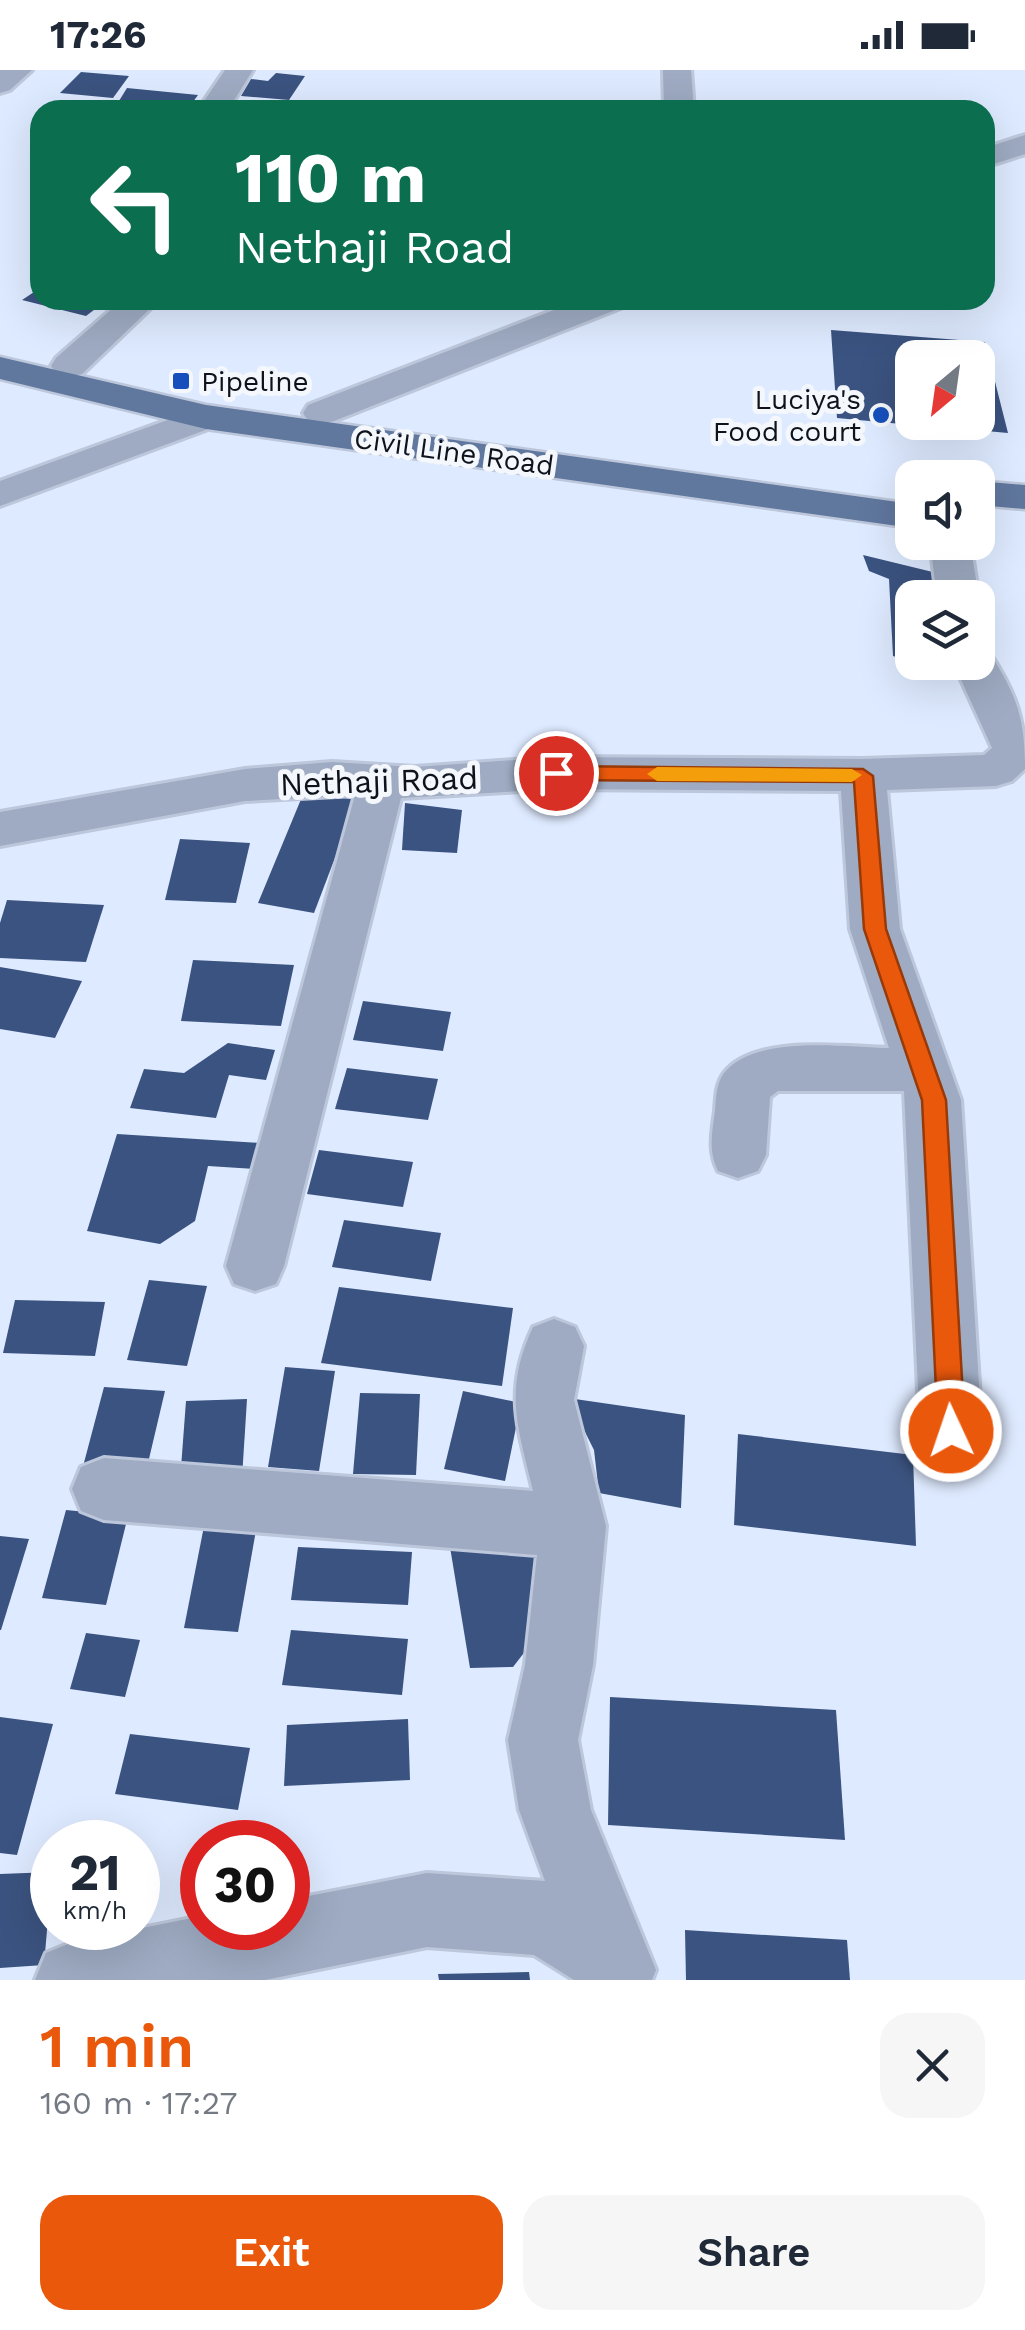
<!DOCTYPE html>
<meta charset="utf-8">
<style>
:root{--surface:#fff;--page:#f6f6f7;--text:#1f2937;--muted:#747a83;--accent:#ea580c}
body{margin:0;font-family:"Work Sans",sans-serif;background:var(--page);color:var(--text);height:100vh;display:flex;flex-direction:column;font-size:38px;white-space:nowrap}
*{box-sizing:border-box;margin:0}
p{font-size:32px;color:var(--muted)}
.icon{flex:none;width:55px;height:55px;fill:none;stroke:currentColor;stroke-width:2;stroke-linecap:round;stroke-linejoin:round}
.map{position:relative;height:1910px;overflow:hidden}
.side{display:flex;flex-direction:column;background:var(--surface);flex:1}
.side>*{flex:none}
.top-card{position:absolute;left:30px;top:30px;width:965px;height:210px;border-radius:30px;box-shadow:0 10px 40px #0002;background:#0b6e4f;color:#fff;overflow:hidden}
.needle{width:65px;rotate:209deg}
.controls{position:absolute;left:895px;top:270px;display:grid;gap:20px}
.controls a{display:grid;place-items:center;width:100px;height:100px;border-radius:20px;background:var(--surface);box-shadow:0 10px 40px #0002;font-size:50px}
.speed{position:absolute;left:30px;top:1750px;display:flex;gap:20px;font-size:50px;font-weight:700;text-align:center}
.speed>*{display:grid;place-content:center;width:130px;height:130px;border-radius:50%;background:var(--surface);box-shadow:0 10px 40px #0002;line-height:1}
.speed small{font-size:25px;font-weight:400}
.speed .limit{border:15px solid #d22;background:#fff;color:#111}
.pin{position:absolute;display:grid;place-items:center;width:85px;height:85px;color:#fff;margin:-42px;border:5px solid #fff;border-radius:50%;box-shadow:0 2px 10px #0007}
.me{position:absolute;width:110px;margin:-55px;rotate:357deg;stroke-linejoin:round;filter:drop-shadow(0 0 8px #0008)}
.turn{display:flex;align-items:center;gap:35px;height:210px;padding:0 40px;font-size:45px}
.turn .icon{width:130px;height:130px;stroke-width:2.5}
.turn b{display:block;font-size:70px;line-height:85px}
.round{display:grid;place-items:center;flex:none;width:105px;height:105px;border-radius:30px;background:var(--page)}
.summary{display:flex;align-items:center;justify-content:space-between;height:170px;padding:0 40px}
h1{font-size:60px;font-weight:600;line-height:75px;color:var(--accent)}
.button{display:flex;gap:20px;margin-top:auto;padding:20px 40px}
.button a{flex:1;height:115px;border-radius:30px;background:var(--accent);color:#fff;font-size:40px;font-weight:600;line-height:115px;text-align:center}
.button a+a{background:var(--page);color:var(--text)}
.status{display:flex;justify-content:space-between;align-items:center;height:70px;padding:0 50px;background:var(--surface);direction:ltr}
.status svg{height:28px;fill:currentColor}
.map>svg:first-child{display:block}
</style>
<div class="status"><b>17:26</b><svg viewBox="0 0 49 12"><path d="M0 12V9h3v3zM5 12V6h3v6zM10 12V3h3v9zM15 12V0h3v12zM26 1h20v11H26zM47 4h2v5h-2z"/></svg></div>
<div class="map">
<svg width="1025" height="1910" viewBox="0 0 1025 1910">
<rect width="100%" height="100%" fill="#deeaff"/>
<!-- building -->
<g fill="#3b5380">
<path d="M 81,2 L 129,6 L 113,28 L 60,23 Z"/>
<path d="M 276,3 L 305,6 L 289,30 L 241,26 L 251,9 L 268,11 Z"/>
<path d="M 127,18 L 198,25 L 187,40 L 114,39 Z"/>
<path d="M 40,218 L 40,230 L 107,230 L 86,246 L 22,230 Z"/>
<path d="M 831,260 L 985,272 L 1008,363 L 920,355 L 978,352 L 978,288 L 912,288 L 912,355 L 837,348 Z"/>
<path d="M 863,485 L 945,505 L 947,528 L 912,528 L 912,592 L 893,586 L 889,509 L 869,501 Z"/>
<path d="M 304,722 L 357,730 L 314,843 L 258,833 Z"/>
<path d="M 405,733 L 462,740 L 457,783 L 402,780 Z"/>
<path d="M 180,769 L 250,773 L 236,833 L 165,830 Z"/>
<path d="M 7,830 L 104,835 L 86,892 L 0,888 L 0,853 Z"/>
<path d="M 193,890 L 294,895 L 281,956 L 181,951 Z"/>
<path d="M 0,897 L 82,911 L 55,968 L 0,959 Z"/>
<path d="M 363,931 L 451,942 L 443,981 L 353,970 Z"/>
<path d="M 228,973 L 275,980 L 266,1010 L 229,1005 L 216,1048 L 130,1038 L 144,999 L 184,1003 Z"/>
<path d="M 347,998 L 438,1009 L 428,1050 L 335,1039 Z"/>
<path d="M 117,1064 L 261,1073 L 255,1099 L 208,1096 L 195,1151 L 160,1174 L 87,1161 Z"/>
<path d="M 319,1080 L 413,1092 L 403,1137 L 307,1124 Z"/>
<path d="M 344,1150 L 441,1163 L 431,1211 L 332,1197 Z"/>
<path d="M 149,1210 L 207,1216 L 187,1296 L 127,1290 Z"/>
<path d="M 339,1217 L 513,1238 L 502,1316 L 321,1293 Z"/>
<path d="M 15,1230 L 105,1232 L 95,1286 L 3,1283 Z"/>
<path d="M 285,1297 L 335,1301 L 319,1401 L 268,1397 Z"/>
<path d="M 104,1317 L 165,1321 L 144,1410 L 81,1404 Z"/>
<path d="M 463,1321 L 521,1333 L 505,1411 L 444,1399 Z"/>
<path d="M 360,1323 L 420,1324 L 416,1405 L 353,1404 Z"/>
<path d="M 568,1328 L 685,1345 L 681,1438 L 599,1423 L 594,1380 Z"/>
<path d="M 247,1329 L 242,1408 L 180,1411 L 186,1331 Z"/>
<path d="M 738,1364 L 913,1385 L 916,1476 L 734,1455 Z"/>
<path d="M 66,1440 L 128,1446 L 106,1535 L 42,1528 Z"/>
<path d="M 206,1446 L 258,1449 L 238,1562 L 184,1558 Z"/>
<path d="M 0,1466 L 29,1469 L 1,1560 L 0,1560 Z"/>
<path d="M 540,1466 L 537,1566 L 513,1597 L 470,1598 L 449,1471 Z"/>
<path d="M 298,1477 L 412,1482 L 408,1535 L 291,1530 Z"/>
<path d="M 291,1560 L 408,1569 L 402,1625 L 282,1615 Z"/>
<path d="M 86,1563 L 140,1570 L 125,1627 L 70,1619 Z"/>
<path d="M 610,1627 L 836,1640 L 845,1770 L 608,1755 Z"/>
<path d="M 0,1647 L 53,1654 L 17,1785 L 0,1783 Z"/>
<path d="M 408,1649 L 410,1710 L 284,1716 L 287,1655 Z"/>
<path d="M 130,1664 L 250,1678 L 238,1740 L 115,1724 Z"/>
<path d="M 52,1802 L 44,1895 L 0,1898 L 0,1804 Z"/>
<path d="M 685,1860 L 847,1870 L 850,1910 L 686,1910 Z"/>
<path d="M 529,1902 L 530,1910 L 439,1910 L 438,1904 Z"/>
</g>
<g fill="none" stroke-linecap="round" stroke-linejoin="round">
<!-- minor casing -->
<g stroke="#bdc7db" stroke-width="6">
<g id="minor">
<path d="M 0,0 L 32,0 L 10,20 L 0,23 Z"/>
<path d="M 225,0 L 253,0 L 228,40 L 198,40 Z"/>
<path d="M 663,0 L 691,0 L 694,40 L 664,40 Z"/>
<path d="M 1025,65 L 1025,84 L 985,97 L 985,78 Z"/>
<path d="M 122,230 L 159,230 L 82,304 L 69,307 L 56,304 L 51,296 L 56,288 Z"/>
<path d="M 580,230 L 628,230 L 623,237 L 334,351 L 321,354 L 308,351 L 303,343 L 308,335 Z"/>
<path d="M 206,336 L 219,339 L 225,347 L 219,355 L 0,436 L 0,411 Z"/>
<path d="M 930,472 L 970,472 L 979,528 L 978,530 L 937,528 Z"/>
<path d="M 978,579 L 989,582 C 1017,625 1025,649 1025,699 L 1012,711 L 996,716 L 887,720 L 900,859 L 961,1030 L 982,1361 L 973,1382 L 951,1390 L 929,1382 L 920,1361 L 904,1021 L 778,1021 L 770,1027 L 766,1085 L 758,1101 L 738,1108 L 718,1101 C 708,1081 712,1063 715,1041 C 716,1028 716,1014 724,1003 C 755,964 844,977 889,978 L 850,859 L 841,721 L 556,719 L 401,728 L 284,1196 L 276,1214 L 255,1221 L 234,1214 L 226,1196 L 355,725 L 245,731 L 0,776 L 0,742 L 245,699 L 332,692 L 415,697 L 556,687 L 863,689 L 984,685 L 992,678 L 953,592 L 978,592 Z"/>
<path d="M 554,1249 L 575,1257 L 584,1276 L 574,1330 L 606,1456 L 593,1595 L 578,1670 L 591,1740 L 656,1900 L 652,1910 L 574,1910 L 534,1885 L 427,1877 L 265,1910 L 35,1910 L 46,1883 L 73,1872 L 202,1846 L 202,1858 L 288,1858 L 288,1830 L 427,1803 L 545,1811 L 519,1740 L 508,1670 L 525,1595 L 537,1485 L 104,1450 L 81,1441 L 72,1419 L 81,1397 L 104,1388 L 533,1421 C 518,1357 503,1321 533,1257 Z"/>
</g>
</g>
<!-- major casing -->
<g stroke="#bdc7db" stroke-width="5">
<g id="major">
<path d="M 0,287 L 206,335 L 912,434 L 912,458 L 206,359 L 0,309 Z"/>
<path d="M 978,411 L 1025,415 L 1025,439 L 978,435 Z"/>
</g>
</g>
<!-- minor -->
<use href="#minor" fill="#9eabc2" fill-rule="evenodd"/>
<!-- major -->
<use href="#major" fill="#60779e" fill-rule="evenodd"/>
</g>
<!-- route -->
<path fill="#ea580c" stroke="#983908" stroke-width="2.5" d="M 556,696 L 863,699 L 873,706 L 886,859 L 946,1030 L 965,1361 L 961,1370 L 951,1374 L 942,1370 L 938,1361 L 922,1030 L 864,859 L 854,712 L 556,710 L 546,703 Z"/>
<!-- slow -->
<path fill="#f59e0b" d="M 657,697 L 852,699 L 862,705 L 852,712 L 657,711 L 647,704 Z"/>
<!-- markers -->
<g fill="#1750bc" stroke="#f4f7fc" stroke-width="4">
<rect x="171" y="301" width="20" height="20" rx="5"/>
<circle cx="881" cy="345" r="10"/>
</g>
<g text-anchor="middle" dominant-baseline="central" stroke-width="10" stroke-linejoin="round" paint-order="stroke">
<!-- far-poi labels -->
<g font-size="28" fill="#0d121b" stroke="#f4f7fc" text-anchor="start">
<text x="201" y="311">Pipeline</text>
<text x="861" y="329" text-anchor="end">Luciya's<tspan x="861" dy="32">Food court</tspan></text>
</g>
<!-- far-street labels -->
<g font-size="28" fill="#0d121b" stroke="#f4f7fc">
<text transform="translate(454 382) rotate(8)">Civil Line Road</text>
</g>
<!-- street labels -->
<g font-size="32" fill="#0d121b" stroke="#f4f7fc">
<text transform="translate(379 711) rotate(-2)">Nethaji Road</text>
</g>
</g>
</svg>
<div class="controls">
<a><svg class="needle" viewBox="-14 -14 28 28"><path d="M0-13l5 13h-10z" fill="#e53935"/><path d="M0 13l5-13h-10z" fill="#747a83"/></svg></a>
<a><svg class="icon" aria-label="sound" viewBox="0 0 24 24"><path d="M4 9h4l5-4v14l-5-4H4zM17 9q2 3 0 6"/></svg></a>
<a><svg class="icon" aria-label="layers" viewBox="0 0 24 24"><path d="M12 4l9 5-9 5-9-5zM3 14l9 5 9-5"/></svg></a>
</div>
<div class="speed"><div>21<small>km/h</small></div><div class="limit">30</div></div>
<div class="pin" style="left:556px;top:703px;background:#d93025"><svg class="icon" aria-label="arrive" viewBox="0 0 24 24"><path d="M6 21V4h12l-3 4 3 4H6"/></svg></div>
<svg class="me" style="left:951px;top:1361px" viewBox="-20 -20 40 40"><circle r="17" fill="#ea580c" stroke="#fff" stroke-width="3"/><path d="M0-11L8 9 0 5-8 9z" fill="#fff"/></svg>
<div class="top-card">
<div class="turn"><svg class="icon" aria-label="left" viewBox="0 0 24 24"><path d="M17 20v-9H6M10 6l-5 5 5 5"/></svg><div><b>110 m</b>Nethaji Road</div></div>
</div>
</div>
<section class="side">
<div class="summary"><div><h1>1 min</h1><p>160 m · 17:27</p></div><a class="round"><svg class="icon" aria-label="close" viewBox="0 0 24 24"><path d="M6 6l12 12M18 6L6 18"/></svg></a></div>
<div class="button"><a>Exit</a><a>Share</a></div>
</section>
